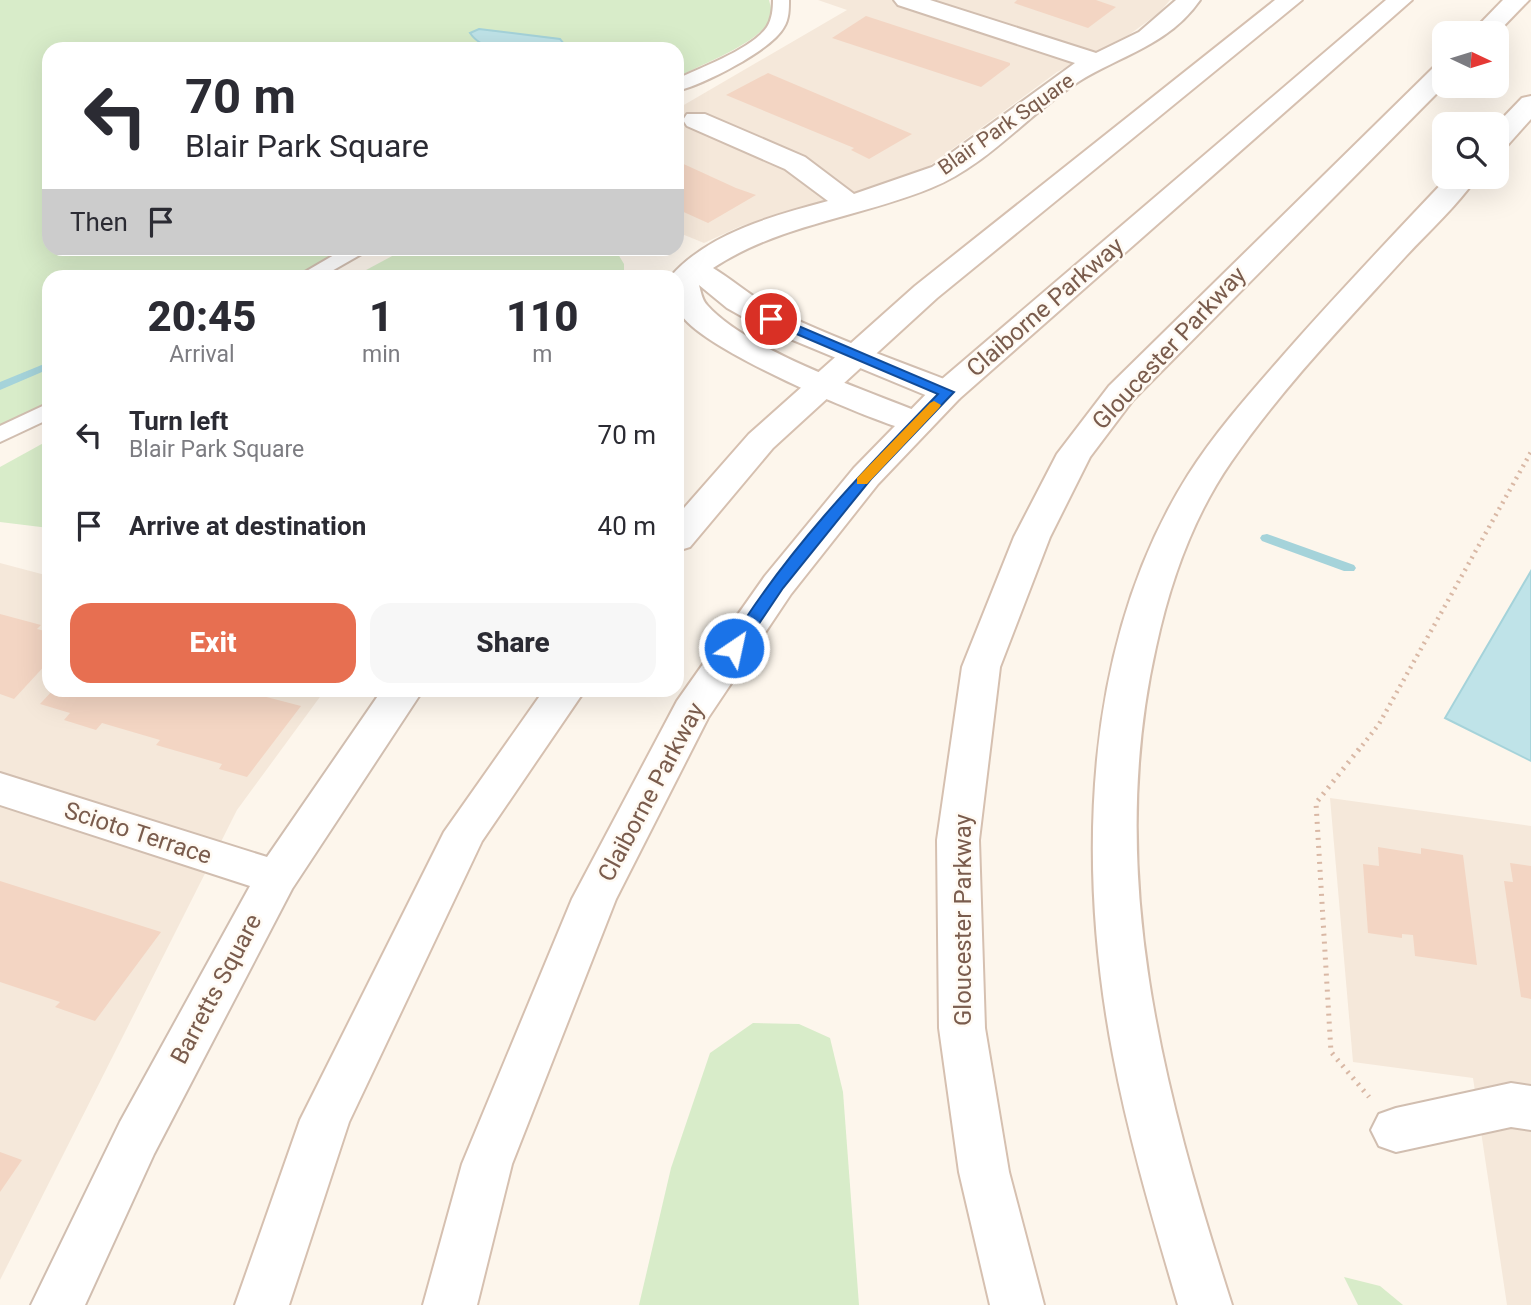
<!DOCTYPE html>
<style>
:root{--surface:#fff;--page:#f7f7f7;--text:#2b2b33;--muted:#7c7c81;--accent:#e76f51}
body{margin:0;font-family:Roboto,sans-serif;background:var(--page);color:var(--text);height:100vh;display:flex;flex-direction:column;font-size:26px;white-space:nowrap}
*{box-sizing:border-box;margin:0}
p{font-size:23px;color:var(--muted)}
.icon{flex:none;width:38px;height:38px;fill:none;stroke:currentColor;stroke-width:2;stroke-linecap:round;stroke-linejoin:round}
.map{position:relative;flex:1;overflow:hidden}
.drawer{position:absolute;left:42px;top:270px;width:642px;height:427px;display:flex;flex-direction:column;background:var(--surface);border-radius:21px;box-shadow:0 7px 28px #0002}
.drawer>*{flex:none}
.banner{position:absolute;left:42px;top:42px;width:642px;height:214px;border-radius:21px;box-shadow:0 7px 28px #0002;background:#fff;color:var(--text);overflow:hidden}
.needle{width:46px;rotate:94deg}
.buttons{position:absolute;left:1432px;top:21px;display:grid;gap:14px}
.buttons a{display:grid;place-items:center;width:77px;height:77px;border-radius:14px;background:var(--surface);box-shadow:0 7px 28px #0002;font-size:35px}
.pin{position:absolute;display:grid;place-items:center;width:60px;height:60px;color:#fff;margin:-30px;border:4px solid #fff;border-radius:50%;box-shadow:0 2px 7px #0007}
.me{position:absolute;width:77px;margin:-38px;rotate:34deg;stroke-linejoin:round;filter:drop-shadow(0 0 5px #0008)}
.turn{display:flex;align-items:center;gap:24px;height:147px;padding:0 28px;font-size:32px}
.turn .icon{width:91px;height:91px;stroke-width:2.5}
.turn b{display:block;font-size:49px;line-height:60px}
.then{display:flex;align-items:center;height:66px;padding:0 28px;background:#0003;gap:14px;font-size:26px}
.eta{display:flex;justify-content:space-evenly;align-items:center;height:119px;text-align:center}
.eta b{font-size:42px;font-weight:800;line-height:49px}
.cta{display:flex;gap:14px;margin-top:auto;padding:14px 28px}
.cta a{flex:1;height:80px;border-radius:21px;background:var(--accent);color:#fff;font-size:28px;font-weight:800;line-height:80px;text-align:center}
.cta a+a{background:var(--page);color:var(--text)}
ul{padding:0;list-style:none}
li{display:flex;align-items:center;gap:21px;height:91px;padding:0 28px}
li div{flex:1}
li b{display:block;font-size:26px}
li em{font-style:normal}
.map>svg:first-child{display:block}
</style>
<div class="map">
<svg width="1531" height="1305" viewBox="0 0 1531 1305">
<rect width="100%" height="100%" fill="#fdf6ec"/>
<!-- residential -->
<g fill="#f5e8da">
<path d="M 818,0 L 1170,0 L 1159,13 L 1119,42 L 1057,72 L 925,169 L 897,182 L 741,226 L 704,243 L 677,232 L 677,109 L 847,10 Z"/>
<path d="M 0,563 L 49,576 L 49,690 L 325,690 L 237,810 L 0,1280 Z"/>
<path d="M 1330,798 L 1531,826 L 1531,1305 L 1507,1305 L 1473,1078 L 1353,1062 Z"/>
</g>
<!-- green -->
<g fill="#d8ecc9">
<path d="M 0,0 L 769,0 C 770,5 773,11 771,17 C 763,43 700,64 677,78 L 677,49 L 49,49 L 49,248 L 358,249 L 300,276 L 49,276 L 49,411 L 0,435 Z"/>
<path d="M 407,248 L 615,249 L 624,264 L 624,276 L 355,276 Z"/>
<path d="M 49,440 L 49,528 L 0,522 L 0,467 Z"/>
<path d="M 753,1023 L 799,1024 L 830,1038 L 843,1092 L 859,1305 L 639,1305 L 671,1168 L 710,1053 Z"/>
<path d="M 1344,1277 L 1380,1286 L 1403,1305 L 1358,1305 Z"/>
</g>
<!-- water -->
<g fill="#bfe3e8" stroke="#a5d3da" stroke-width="2">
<path d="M 479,29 L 560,39 L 564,44 L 560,49 C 532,49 488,59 470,33 Z"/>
<path d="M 1531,571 L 1531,761 L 1445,718 Z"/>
</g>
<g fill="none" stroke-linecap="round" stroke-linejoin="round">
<!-- stream -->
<g fill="#a5d3da" fill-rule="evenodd">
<path d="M 49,362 L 49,369 L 0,390 L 0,382 Z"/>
<path d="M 1267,534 L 1354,565 L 1356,568 L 1354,571 L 1344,571 L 1262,541 L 1260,538 L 1262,535 Z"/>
</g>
</g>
<!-- building -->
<g fill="#f3d5c3">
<path d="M 1017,0 L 1096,0 L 1116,7 L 1088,28 L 1014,3 Z"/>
<path d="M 866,16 L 1010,63 L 1010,65 L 981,87 L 832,38 Z"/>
<path d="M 768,73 L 912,134 L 869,159 L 851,150 L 854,148 L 726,95 Z"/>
<path d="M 677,161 L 736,188 L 756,195 L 708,223 L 677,209 Z"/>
<path d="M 0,614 L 41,625 L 37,629 L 49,632 L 49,661 L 14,699 L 0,694 Z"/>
<path d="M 53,690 L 240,690 L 301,706 L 247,777 L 219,769 L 222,764 L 156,745 L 160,740 L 102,723 L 96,730 L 64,720 L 70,713 L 40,704 Z"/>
<path d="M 1378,847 L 1421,854 L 1421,848 L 1463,855 L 1477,965 L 1415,956 L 1413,935 L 1402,934 L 1402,938 L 1368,933 L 1363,864 L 1379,866 Z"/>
<path d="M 1510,863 L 1531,866 L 1531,999 L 1521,997 L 1504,881 L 1513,882 Z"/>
<path d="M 0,881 L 161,932 L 95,1021 L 55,1007 L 60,1002 L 0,982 Z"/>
<path d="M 0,1152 L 22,1160 L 0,1192 Z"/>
</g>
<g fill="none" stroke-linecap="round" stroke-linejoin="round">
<!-- service casing -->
<g stroke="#d1beb0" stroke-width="4">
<g id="service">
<path d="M 773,0 L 789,0 C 789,9 789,19 784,27 C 772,50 703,85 677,91 L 677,79 C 702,67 752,49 767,27 C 772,19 773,9 773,0 Z"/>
<path d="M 346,248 L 372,248 L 323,276 L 298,276 Z"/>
<path d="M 49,403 L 49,419 L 0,442 L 0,426 Z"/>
</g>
</g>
<!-- minor casing -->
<g stroke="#d1beb0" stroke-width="4">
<g id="minor">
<path d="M 894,0 L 930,0 L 1096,53 L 1139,32 L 1176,0 L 1200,0 C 1169,45 1121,55 1078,82 C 1027,115 988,165 931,188 C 858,218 780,224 713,268 C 736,282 755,300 780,312 C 837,340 899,361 959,385 L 963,392 L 959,399 L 947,402 L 935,399 L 759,326 L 727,308 L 699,285 C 701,292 702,300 707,305 C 749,352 869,391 929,416 L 934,423 L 929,430 L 917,433 C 876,423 690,346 678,309 C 675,300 677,286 677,276 L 671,276 C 709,233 772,216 828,201 L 785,169 L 687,126 L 683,120 L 687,114 L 705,114 L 805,157 L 854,194 L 932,167 L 1075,63 L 898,5 Z"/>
<path d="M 382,690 L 423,690 L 292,889 L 154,1154 L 85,1305 L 31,1305 L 120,1122 L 250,886 L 0,805 L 0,773 L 267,857 Z"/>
<path d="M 1511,1083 L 1531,1086 L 1531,1130 L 1511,1127 L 1396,1152 L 1379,1146 L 1371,1130 L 1379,1114 L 1396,1108 Z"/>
</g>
</g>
<!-- secondary casing -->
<g stroke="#d6c0b0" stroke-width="4">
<g id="secondary">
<path d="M 1275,0 L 1302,0 L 937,298 L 773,448 L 690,547 L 677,551 L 677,516 L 749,434 L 915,286 Z"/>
<path d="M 1386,0 L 1412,0 L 959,399 L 878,484 L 791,594 L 708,718 L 616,899 L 512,1164 L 477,1305 L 423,1305 L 462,1164 L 572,899 L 677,701 L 765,576 L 854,468 L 935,385 Z"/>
<path d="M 1503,0 L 1529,0 L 1496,34 L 1471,33 Z"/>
<path d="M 1444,63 L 1444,86 L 1133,400 L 1090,457 L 1050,537 L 1000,667 L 979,840 L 985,1028 L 1009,1172 L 1044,1305 L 990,1305 L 959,1172 L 939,1028 L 937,840 L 962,667 L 1014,537 L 1057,454 L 1109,386 L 1435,66 Z"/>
<path d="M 1531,96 L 1531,119 L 1506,147 L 1496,149 L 1496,125 L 1522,98 Z"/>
<path d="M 1448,177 L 1477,177 C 1457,206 1429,231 1406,256 C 1346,322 1282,388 1231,462 C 1193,517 1170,582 1156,647 C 1105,874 1163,1089 1232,1305 L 1178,1305 C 1154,1223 1129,1140 1113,1055 C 1077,865 1082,644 1188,475 C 1216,431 1251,392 1286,352 C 1338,293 1393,235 1448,177 Z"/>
<path d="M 544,690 L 585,690 L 482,841 L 349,1122 L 289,1305 L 235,1305 L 300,1120 L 444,832 Z"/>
</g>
</g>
<!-- path-far1 -->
<path stroke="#d9b8a5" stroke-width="4.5" stroke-dasharray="2 5" stroke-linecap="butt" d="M 1358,751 L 1379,724 L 1531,452"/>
<!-- path -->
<path stroke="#d9b8a5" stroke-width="5" stroke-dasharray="2 6" stroke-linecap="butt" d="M 1359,749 L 1316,803 L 1331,1052 L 1369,1097"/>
<!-- service -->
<use href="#service" fill="#fff" fill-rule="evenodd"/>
<!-- minor -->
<use href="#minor" fill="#fff" fill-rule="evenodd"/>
<!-- secondary -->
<use href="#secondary" fill="#fff" fill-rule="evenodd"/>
</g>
<!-- route -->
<path fill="#1a73e8" stroke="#114b97" stroke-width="2" d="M 766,316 L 775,316 L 954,392 L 871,479 L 783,588 L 740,652 L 734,654 L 727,648 C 783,554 862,472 938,394 L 766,321 Z"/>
<!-- slow -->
<path fill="#f59e0b" d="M 934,401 L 941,405 L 939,408 L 867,484 L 857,484 L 857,478 L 930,403 Z"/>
<g text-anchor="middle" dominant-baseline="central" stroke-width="5" stroke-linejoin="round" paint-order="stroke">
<!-- far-street labels -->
<g font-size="21" fill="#7a5c4d" stroke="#fffaf3">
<text transform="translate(1006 124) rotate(-35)">Blair Park Square</text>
</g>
<!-- street labels -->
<g font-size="24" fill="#7a5c4d" stroke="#fffaf3">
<text transform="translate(1045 307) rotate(-41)">Claiborne Parkway</text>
<text transform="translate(1169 348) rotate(-47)">Gloucester Parkway</text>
<text transform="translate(651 792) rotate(-62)">Claiborne Parkway</text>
<text transform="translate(138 833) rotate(18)">Scioto Terrace</text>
<text transform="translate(963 920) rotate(-90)">Gloucester Parkway</text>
<text transform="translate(216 989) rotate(-62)">Barretts Square</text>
</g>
</g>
</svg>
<div class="buttons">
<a><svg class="needle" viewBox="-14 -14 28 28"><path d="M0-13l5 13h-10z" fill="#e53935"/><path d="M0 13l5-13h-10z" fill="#7c7c81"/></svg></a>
<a><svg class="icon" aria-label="search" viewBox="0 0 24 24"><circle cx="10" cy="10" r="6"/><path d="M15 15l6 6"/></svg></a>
</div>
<div class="pin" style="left:771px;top:319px;background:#d93025"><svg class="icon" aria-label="arrive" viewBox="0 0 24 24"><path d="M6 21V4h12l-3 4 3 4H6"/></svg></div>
<svg class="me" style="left:734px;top:648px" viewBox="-20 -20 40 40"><circle r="17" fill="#1a73e8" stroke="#fff" stroke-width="3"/><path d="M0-11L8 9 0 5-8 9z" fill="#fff"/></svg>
<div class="banner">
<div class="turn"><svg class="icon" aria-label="left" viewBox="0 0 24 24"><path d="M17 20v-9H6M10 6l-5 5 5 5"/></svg><div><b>70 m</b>Blair Park Square</div></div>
<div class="then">Then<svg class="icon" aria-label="arrive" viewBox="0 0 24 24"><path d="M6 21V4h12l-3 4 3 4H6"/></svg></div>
</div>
<section class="drawer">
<div class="eta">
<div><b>20:45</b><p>Arrival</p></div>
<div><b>1</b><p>min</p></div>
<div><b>110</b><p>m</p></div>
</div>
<ul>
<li><svg class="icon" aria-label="left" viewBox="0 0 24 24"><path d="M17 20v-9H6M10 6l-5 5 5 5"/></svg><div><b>Turn left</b><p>Blair Park Square</p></div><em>70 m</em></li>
<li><svg class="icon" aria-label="arrive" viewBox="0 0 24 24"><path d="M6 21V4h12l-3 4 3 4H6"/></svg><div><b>Arrive at destination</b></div><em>40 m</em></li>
</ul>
<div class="cta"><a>Exit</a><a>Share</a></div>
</section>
</div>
